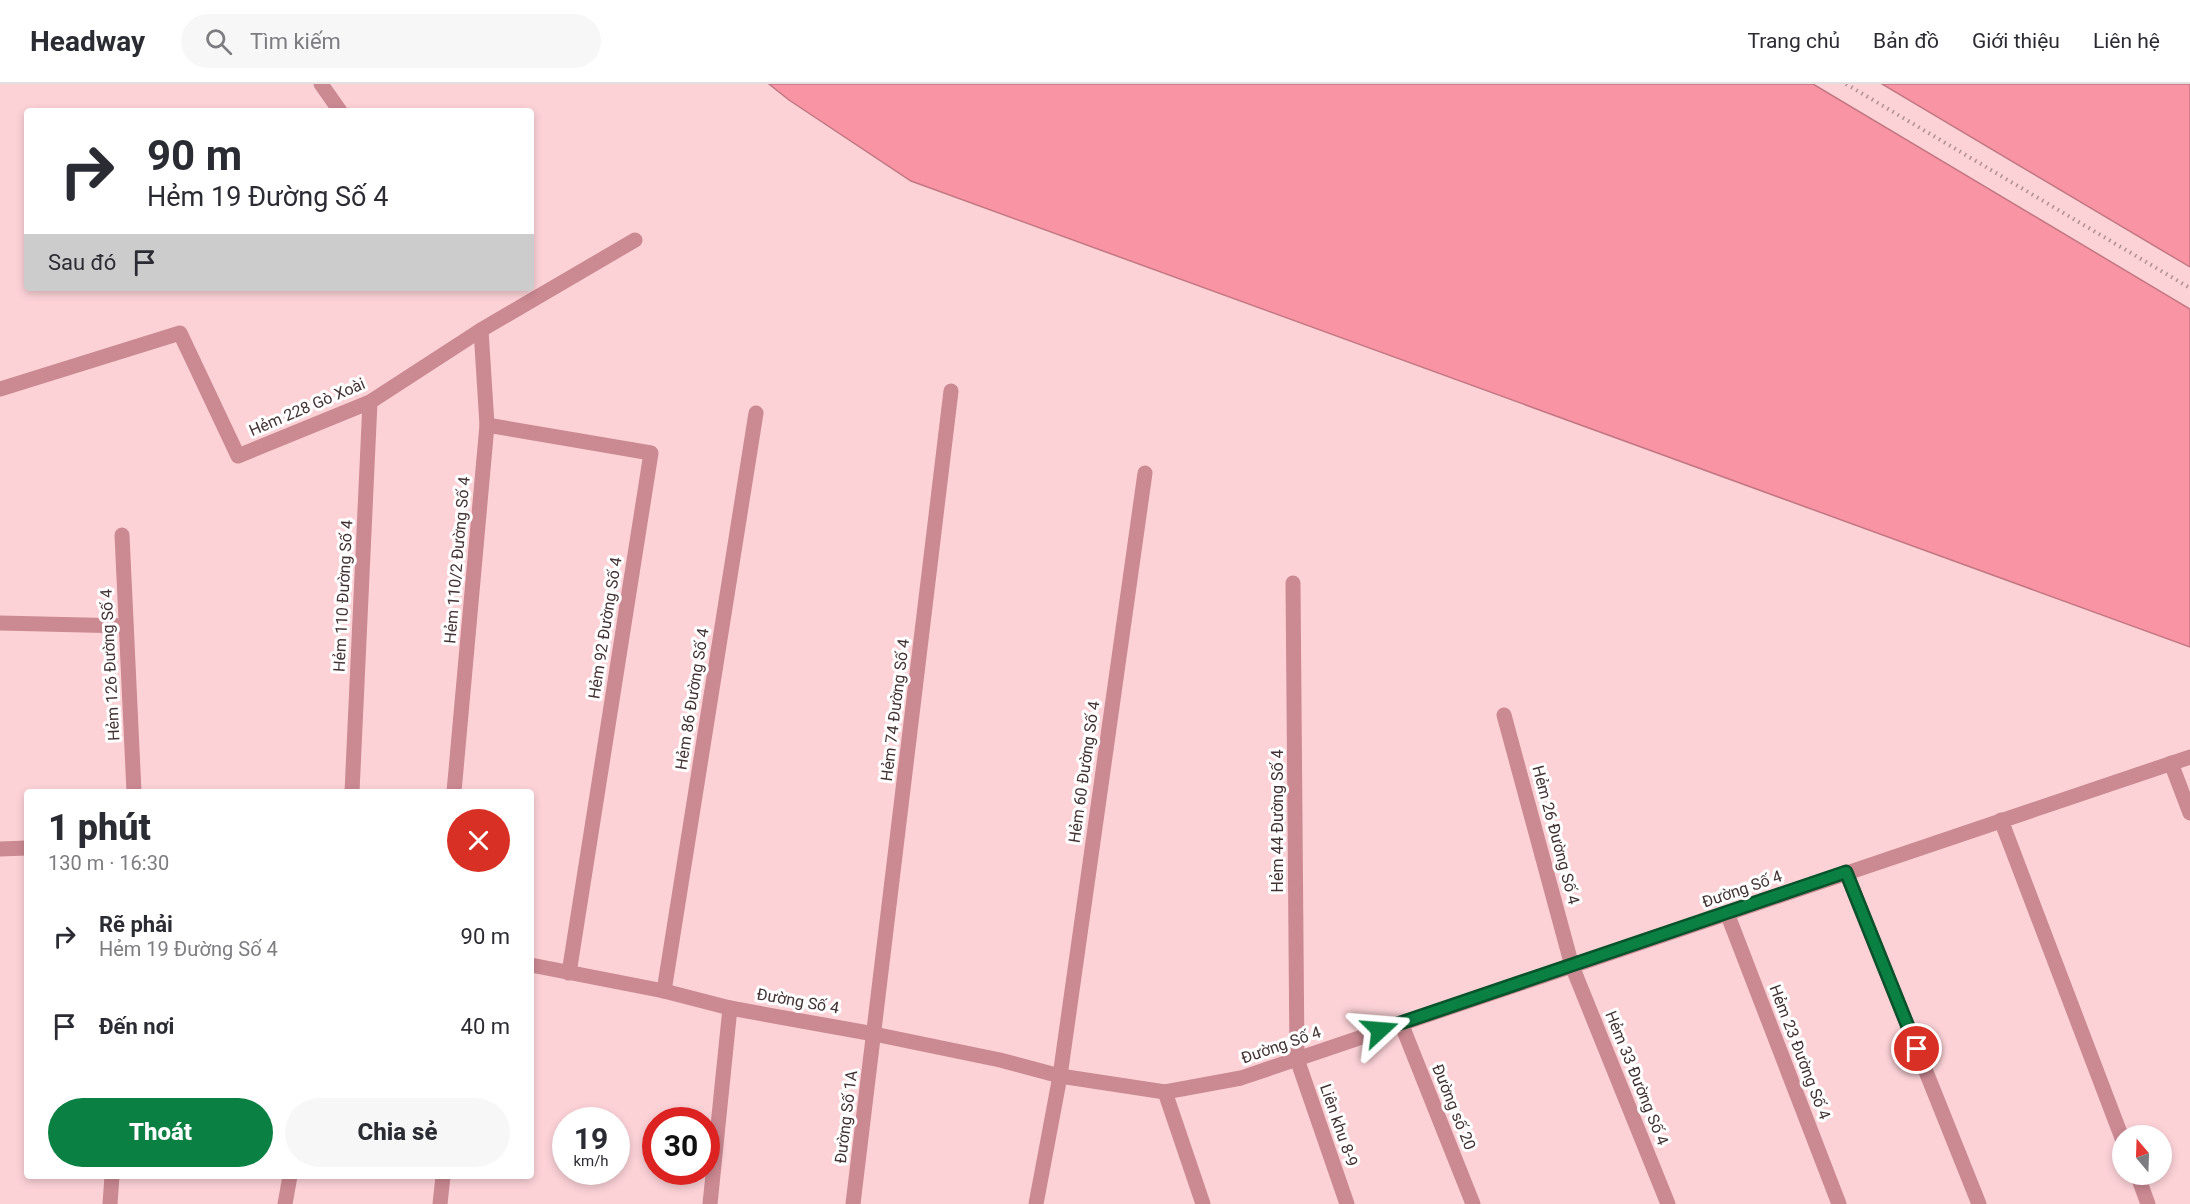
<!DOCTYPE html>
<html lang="vi">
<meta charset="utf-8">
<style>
:root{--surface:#fff;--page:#f7f7f7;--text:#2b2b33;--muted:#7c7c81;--line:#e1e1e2;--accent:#0b8043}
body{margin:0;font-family:Roboto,sans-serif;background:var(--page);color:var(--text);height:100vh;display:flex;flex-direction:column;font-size:22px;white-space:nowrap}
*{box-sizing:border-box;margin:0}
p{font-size:20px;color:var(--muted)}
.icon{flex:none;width:33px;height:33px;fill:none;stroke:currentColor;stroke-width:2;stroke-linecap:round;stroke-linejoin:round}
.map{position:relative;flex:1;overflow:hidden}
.panel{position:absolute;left:24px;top:705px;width:510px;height:390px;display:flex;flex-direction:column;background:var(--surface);border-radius:6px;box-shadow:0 3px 9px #0003}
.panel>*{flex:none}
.banner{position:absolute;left:24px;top:24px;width:510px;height:183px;border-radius:6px;box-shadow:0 3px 9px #0003;background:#fff;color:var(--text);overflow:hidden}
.needle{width:39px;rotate:341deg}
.controls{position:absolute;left:2112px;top:1041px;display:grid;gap:12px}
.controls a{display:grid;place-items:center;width:60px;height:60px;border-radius:50%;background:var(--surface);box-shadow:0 3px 9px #0003;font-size:30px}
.speed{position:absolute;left:552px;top:1023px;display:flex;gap:12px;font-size:30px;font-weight:700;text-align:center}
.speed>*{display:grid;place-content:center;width:78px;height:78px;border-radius:50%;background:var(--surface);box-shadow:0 3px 9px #0003;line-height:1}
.speed small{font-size:15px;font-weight:400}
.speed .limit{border:9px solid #d22;background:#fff;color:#111}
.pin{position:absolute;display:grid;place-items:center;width:51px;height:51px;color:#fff;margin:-26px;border:3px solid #fff;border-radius:50%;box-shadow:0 2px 6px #0007}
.me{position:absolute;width:66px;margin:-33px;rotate:71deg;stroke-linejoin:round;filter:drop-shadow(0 0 4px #0008)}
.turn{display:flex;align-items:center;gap:21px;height:126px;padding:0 24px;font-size:27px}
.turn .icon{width:78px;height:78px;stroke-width:2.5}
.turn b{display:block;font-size:42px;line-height:51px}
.then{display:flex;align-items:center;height:57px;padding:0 24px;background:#0003;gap:12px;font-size:22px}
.round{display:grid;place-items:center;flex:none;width:63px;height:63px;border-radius:32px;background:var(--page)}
.head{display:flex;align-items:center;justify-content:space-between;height:102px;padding:0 24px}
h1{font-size:36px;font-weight:800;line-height:45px}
.primary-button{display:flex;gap:12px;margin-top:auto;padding:12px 24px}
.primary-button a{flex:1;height:69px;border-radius:36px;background:var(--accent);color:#fff;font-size:24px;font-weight:800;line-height:69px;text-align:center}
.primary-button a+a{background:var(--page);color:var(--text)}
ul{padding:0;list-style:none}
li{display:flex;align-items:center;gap:18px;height:90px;padding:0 24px}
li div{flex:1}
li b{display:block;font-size:22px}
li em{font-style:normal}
header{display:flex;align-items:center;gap:36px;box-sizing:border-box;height:84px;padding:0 30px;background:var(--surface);border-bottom:2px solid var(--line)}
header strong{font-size:28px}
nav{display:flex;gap:33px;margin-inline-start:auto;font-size:21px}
.search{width:420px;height:54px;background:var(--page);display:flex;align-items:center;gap:15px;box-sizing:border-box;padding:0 21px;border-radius:33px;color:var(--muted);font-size:22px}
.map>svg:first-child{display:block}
</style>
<header>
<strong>Headway</strong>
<div class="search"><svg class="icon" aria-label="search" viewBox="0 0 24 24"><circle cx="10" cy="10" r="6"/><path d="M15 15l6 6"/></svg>Tìm kiếm</div>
<nav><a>Trang chủ</a><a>Bản đồ</a><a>Giới thiệu</a><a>Liên hệ</a></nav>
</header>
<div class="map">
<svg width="2190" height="1120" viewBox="0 0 2190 1120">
<rect width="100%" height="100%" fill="#fcd2d7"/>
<!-- water -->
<g fill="#f994a4" stroke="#c27782" stroke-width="1.5">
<path d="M 769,0 L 1813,0 L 2190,225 L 2190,563 L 911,97 L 789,16 Z"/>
<path d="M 1882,0 L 2190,0 L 2190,183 Z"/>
</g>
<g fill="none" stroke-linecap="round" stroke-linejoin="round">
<!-- path -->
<path stroke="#ae8f92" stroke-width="4" stroke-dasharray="1.5 4.5" stroke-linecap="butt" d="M 1846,0 L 2190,204"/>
<!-- minor -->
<g stroke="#cb8992" stroke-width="15">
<path d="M 321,0 L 340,27"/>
<path d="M 0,305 L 180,249 L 238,372 L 370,318 L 481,246 L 635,156"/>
<path d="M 487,341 L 651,369 L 569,889"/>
<path d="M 122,451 L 134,708"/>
<path d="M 1293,499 L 1297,975 L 1347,1120"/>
<path d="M 0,539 L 126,542"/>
<path d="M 1504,631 L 1572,882 L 1668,1120"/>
<path d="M 2171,679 L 2190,729"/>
<path d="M 352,708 L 370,318"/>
<path d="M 454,708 L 487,341 L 481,246"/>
<path d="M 2001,736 L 2122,1054"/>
<path d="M 0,765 L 27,764"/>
<path d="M 1846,788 L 1979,1120"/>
<path d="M 1727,829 L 1839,1120"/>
<path d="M 531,881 L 664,907 L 730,924 L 874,950 L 1000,976 L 1060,992 L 1165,1008 L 1241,994 L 2190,673"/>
<path d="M 664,907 L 756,329"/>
<path d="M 1401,939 L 1473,1120"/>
<path d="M 1165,1008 L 1203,1120"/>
<path d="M 2137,1090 L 2148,1120"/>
<path d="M 110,1120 L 112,1092"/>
<path d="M 285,1120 L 290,1092"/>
<path d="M 440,1120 L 443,1092"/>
<path d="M 710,1120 L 730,924"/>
<path d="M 853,1120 L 951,307"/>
<path d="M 1036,1120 L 1060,992 L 1145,389"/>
</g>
</g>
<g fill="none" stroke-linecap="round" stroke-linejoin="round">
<!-- route casing -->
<g stroke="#07532c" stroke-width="15">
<path id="route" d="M 1380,946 L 1846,788 L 1917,965"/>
</g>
<!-- route -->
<use href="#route" stroke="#0b8043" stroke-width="10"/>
</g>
<g text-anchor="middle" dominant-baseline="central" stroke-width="6" stroke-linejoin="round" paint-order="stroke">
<!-- street labels -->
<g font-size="16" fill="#433234" stroke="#fff">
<text transform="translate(307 323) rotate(-23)">Hẻm 228 Gò Xoài</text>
<text transform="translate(457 476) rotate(-85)">Hẻm 110/2 Đường Số 4</text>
<text transform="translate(343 512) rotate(-87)">Hẻm 110 Đường Số 4</text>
<text transform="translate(605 544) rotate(-81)">Hẻm 92 Đường Số 4</text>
<text transform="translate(110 581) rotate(-93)">Hẻm 126 Đường Số 4</text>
<text transform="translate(692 615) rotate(-81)">Hẻm 86 Đường Số 4</text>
<text transform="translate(895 626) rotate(-83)">Hẻm 74 Đường Số 4</text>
<text transform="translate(1084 688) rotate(-82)">Hẻm 60 Đường Số 4</text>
<text transform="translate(1277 737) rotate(-90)">Hẻm 44 Đường Số 4</text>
<text transform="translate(1556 751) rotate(75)">Hẻm 26 Đường Số 4</text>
<text transform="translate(1742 805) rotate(-19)">Đường Số 4</text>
<text transform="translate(798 917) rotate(10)">Đường Số 4</text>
<text transform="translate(1281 961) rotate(-19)">Đường Số 4</text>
<text transform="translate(1800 968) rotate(69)">Hẻm 23 Đường Số 4</text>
<text transform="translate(1637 994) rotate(68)">Hẻm 33 Đường Số 4</text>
<text transform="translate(1454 1023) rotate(68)">Đường số 20</text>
<text transform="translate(846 1033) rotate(-83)">Đường Số 1A</text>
<text transform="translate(1339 1041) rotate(71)">Liên khu 8-9</text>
</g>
</g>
</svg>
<div class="controls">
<a><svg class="needle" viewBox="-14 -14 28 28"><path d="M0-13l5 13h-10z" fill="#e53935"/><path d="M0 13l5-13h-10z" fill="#7c7c81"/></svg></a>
</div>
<div class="speed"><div>19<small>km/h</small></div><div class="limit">30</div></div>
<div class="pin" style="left:1917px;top:965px;background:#d93025"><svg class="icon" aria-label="arrive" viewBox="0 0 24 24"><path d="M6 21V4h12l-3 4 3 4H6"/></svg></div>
<svg class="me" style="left:1380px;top:946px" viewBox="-20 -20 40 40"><path d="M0-17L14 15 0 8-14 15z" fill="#0b8043" stroke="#fff" stroke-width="4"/></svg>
<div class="banner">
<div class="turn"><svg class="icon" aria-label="right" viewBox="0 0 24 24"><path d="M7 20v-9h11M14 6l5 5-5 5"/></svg><div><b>90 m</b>Hẻm 19 Đường Số 4</div></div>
<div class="then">Sau đó<svg class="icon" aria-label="arrive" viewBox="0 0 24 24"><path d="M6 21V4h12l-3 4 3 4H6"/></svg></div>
</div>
<section class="panel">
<div class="head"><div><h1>1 phút</h1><p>130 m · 16:30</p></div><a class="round" style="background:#d93025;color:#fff"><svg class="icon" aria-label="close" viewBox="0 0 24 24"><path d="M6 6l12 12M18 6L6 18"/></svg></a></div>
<ul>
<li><svg class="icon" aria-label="right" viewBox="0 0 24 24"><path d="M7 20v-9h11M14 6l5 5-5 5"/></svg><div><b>Rẽ phải</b><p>Hẻm 19 Đường Số 4</p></div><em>90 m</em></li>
<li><svg class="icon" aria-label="arrive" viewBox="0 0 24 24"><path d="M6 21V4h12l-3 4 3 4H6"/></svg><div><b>Đến nơi</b></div><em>40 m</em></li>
</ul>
<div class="primary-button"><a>Thoát</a><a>Chia sẻ</a></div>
</section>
</div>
